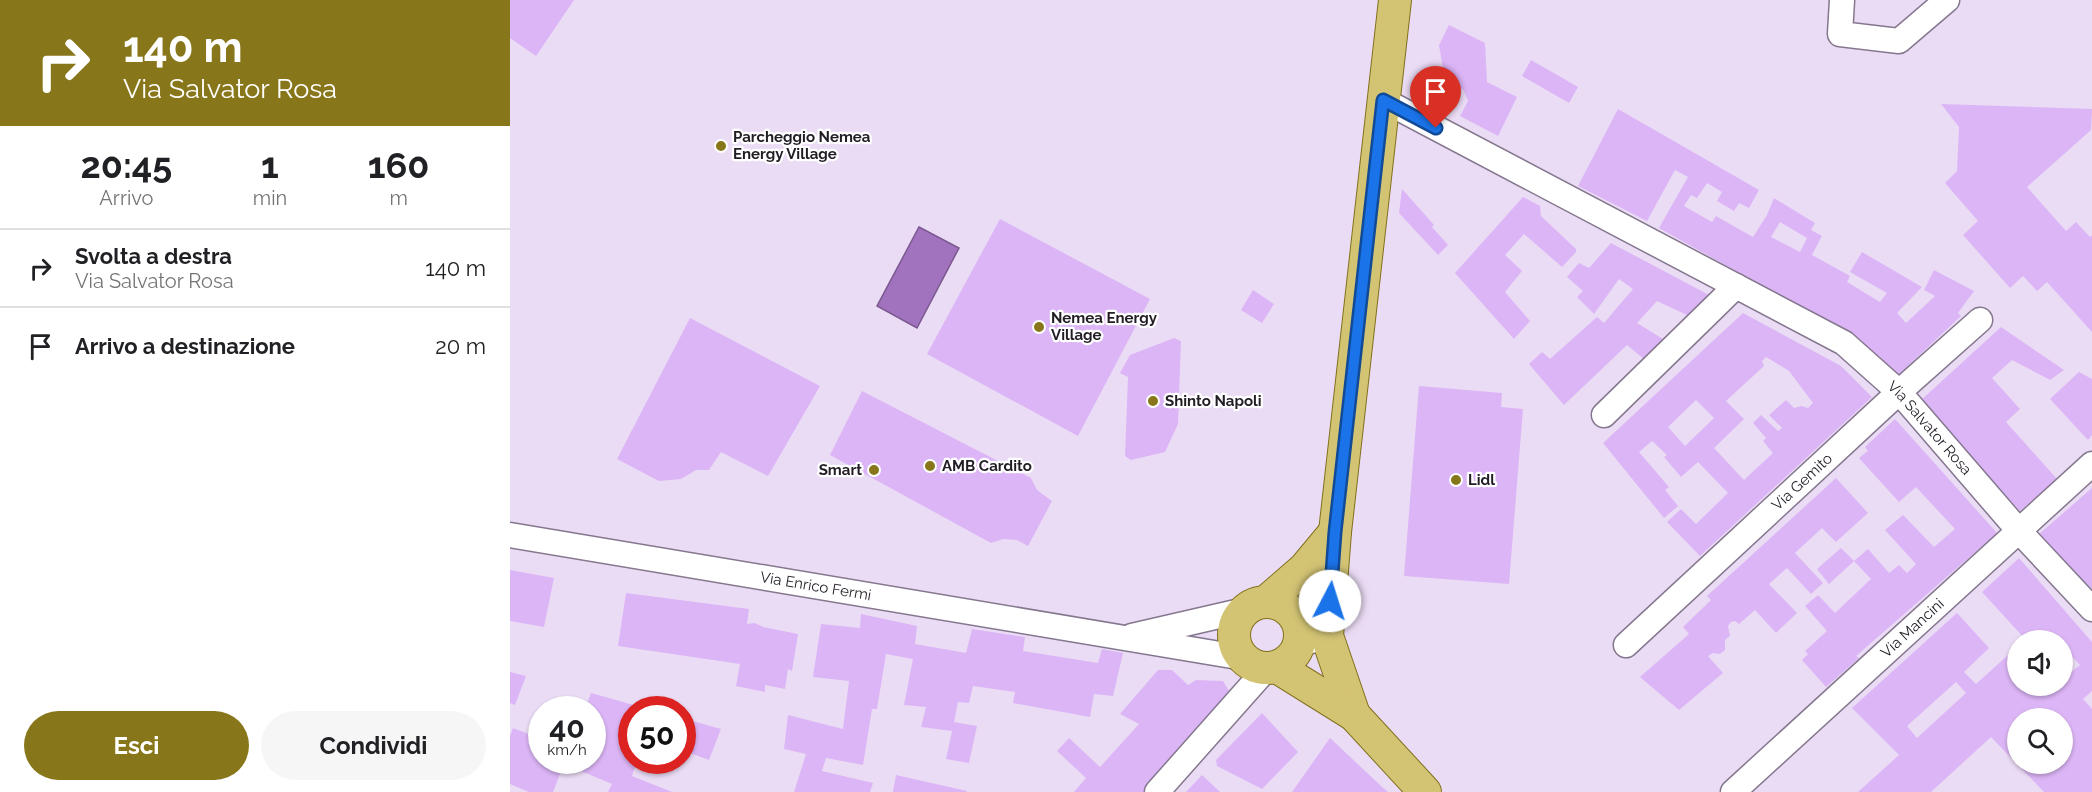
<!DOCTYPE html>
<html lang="it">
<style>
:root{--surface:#fff;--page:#f6f6f6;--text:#202124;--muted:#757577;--line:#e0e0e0;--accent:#88761a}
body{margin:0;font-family:Raleway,sans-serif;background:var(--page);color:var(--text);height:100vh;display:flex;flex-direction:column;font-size:22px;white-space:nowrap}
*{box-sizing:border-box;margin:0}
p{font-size:20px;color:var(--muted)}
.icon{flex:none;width:33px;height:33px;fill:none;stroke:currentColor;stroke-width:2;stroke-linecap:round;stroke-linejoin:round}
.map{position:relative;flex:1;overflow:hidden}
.details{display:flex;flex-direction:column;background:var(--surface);width:510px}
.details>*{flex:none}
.guide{background:#88761a;color:#fff;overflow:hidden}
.tools{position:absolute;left:1497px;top:630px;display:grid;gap:12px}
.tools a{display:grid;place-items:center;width:66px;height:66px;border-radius:50%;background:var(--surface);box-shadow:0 2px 4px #0004;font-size:30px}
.speed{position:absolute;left:18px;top:696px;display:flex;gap:12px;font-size:30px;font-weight:700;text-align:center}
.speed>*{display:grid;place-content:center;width:78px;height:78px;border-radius:50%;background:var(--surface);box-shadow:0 2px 4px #0004;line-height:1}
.speed small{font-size:15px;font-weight:400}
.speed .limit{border:9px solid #d22;background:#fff;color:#111}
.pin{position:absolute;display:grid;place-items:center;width:51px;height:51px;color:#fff;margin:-62px -26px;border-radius:50% 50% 50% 0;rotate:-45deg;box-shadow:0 0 6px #0007}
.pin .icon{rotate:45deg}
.me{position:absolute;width:66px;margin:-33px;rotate:5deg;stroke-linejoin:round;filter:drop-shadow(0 0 4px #0008)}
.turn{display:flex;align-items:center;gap:21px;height:126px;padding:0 24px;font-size:27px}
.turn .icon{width:78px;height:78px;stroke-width:2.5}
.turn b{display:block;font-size:42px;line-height:51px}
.eta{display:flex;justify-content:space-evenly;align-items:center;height:102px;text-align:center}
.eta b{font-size:36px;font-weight:700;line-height:42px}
.primary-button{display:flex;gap:12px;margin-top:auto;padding:12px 24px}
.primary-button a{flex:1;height:69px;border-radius:36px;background:var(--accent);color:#fff;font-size:24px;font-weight:700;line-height:69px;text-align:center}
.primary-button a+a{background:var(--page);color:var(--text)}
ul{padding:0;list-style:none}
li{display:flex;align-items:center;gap:18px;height:78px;padding:0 24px;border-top:2px solid var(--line)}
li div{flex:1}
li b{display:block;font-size:22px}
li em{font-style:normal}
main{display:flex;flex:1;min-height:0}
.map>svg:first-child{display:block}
</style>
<main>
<section class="details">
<div class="guide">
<div class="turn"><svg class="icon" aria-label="right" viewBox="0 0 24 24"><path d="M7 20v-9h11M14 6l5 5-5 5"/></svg><div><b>140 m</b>Via Salvator Rosa</div></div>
</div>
<div class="eta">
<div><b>20:45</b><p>Arrivo</p></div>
<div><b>1</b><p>min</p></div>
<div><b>160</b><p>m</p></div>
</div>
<ul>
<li><svg class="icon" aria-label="right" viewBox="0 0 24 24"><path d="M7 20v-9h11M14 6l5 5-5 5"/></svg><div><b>Svolta a destra</b><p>Via Salvator Rosa</p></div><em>140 m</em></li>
<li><svg class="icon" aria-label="arrive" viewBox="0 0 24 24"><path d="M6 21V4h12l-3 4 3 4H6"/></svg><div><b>Arrivo a destinazione</b></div><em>20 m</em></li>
</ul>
<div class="primary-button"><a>Esci</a><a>Condividi</a></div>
</section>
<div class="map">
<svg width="1582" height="792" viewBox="0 0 1582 792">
<rect width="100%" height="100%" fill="#ebdcf5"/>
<!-- water -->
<path fill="#a172be" stroke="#7b5890" stroke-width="1.5" d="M 409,227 L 449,248 L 407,328 L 367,306 Z"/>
<!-- building -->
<g fill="#dcb5f6" fill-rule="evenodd">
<path d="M 0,0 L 64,0 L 26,56 L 0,38 Z"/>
<path d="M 939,25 L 975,43 L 977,82 L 1007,97 L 988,136 L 950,116 L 958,101 L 953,89 L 936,87 L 929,45 Z"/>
<path d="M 1021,60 L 1068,87 L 1059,103 L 1012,76 Z"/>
<path d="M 1431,104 L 1582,109 L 1581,130 L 1517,187 L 1556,231 L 1566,222 L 1580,237 L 1582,235 L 1582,332 L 1537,282 L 1527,291 L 1513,276 L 1500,288 L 1453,235 L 1468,221 L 1435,183 L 1447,171 L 1449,127 Z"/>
<path d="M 1108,109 L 1249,190 L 1239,208 L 1229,203 L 1224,211 L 1207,201 L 1212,192 L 1197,183 L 1187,198 L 1181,195 L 1174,206 L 1202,222 L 1206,216 L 1243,237 L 1257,215 L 1264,198 L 1305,223 L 1301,230 L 1312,236 L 1302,255 L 1340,276 L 1337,282 L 1370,302 L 1377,293 L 1340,272 L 1352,252 L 1412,287 L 1387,313 L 1396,323 L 1425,296 L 1414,290 L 1424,270 L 1464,291 L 1448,313 L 1451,316 L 1386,377 L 1351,341 L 1149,228 L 1178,177 L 1165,170 L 1137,221 L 1068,186 ZM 1270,222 L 1297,238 L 1290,252 L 1261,237 Z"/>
<path d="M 892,189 L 924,225 L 922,227 L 938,245 L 928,255 L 889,213 Z"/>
<path d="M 1013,197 L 1030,206 L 1031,216 L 1066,249 L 1066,252 L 1052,267 L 1014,234 L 995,255 L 1012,271 L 995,292 L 1020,321 L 1004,339 L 945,273 Z"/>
<path d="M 490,219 L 640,299 L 568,436 L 417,354 Z"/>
<path d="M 1101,243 L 1201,296 L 1179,316 L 1147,301 L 1127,323 L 1153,339 L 1134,359 L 1117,345 L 1054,405 L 1019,364 L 1032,352 L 1040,359 L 1087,317 L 1094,323 L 1123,289 L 1109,279 L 1084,314 L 1067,297 L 1073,291 L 1057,277 L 1069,263 L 1079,268 Z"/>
<path d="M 743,290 L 764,304 L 752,323 L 731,310 Z"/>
<path d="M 1233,313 L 1331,366 L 1362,397 L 1190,556 L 1157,522 L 1171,509 L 1186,524 L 1218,493 L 1188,462 L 1171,477 L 1154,457 L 1157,455 L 1142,441 L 1129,452 L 1159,487 L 1155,490 L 1168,506 L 1154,518 L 1093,443 ZM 1256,357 L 1279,371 L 1303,403 L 1298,408 L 1291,406 L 1284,408 L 1276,400 L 1259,415 L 1272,428 L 1268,431 L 1251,415 L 1243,423 L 1256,438 L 1253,441 L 1263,453 L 1234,480 L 1204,448 L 1234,419 L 1216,401 L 1254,366 L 1252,361 ZM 1186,400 L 1204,418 L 1175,446 L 1158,427 Z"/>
<path d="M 180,318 L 310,386 L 258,476 L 211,452 L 199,470 L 186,470 L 171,479 L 149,481 L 107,459 Z"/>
<path d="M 1491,327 L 1554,370 L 1540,380 L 1502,360 L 1482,378 L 1510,409 L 1496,422 L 1547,479 L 1510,511 L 1410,401 Z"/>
<path d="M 664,338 L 671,341 L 668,424 L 655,452 L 621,460 L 615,456 L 618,377 L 610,373 L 620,355 Z"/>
<path d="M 1569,372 L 1582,379 L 1582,435 L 1578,440 L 1540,399 Z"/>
<path d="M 909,386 L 992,393 L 991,407 L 1013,409 L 999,584 L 894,576 Z"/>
<path d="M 352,391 L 521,478 L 527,490 L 542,501 L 518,546 L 507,540 L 493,539 L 481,543 L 320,455 Z"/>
<path d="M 1385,419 L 1487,533 L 1346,656 L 1349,658 L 1316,687 L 1292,660 L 1298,654 L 1295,651 L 1317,631 L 1295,606 L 1308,595 L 1325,613 L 1361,579 L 1344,561 L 1358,549 L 1379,573 L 1389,565 L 1397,573 L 1406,564 L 1375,530 L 1393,515 L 1424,547 L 1445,529 L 1406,487 L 1389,502 L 1349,458 L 1358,451 L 1355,447 Z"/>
<path d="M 1326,478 L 1358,513 L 1326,542 L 1312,528 L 1285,553 L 1313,583 L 1301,594 L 1277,568 L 1259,584 L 1287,613 L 1266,633 L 1245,610 L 1229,624 L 1225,621 L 1221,622 L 1218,626 L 1220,636 L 1215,640 L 1215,650 L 1210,654 L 1203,653 L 1198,656 L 1213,673 L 1169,710 L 1130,677 L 1179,634 L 1173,627 L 1201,600 L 1197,596 Z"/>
<path d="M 1582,488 L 1582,589 L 1575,582 L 1573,584 L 1528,535 Z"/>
<path d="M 1331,548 L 1344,561 L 1319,584 L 1307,569 Z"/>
<path d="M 1509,558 L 1582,642 L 1582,691 L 1573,699 L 1582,709 L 1582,792 L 1534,792 L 1481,737 L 1421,792 L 1348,792 L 1389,755 L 1342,708 L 1447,613 L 1479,648 L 1454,672 L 1466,684 L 1508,646 L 1508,686 L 1525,686 L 1535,695 L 1546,686 L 1552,686 L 1552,680 L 1570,665 L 1552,646 L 1552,640 L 1514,640 L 1515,639 L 1472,592 ZM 1446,682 L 1456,693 L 1407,738 L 1397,726 ZM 1508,718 L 1552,718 L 1552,764 L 1508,764 Z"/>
<path d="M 0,570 L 44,578 L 34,627 L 0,621 Z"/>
<path d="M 116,593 L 239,609 L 237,624 L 245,623 L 253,627 L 288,634 L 282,671 L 278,669 L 275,689 L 255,685 L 255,692 L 226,686 L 230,664 L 108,646 Z"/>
<path d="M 351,614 L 407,626 L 405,644 L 456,653 L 462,629 L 515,637 L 513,651 L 588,663 L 592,649 L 613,653 L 603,696 L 584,694 L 580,717 L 503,703 L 505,692 L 463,686 L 459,703 L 448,702 L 444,722 L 467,726 L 459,763 L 436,759 L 442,731 L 411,727 L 416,707 L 394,705 L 403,659 L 376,654 L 367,709 L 362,709 L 353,765 L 316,758 L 312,771 L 363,783 L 360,792 L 284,792 L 296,754 L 274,749 L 278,715 L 333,729 L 339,681 L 303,677 L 311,624 L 350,628 Z"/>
<path d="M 648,670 L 662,670 L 678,685 L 686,680 L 713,681 L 724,699 L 637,792 L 564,792 L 576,778 L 547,751 L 559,738 L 590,767 L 629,724 L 610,714 Z"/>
<path d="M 0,672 L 16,676 L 5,705 L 0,703 Z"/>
<path d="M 81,693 L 138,709 L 122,710 L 122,760 L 127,760 L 122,776 L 162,792 L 98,792 L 102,784 L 54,764 L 43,792 L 19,792 L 0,784 L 0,736 L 3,728 L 32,739 L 32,760 L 82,760 L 82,710 L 75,710 Z"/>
<path d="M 752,713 L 788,752 L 752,789 L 707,766 L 706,760 Z"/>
<path d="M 172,718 L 211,729 L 199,760 L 172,750 Z"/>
<path d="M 820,738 L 871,786 L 878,792 L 782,792 Z"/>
<path d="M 386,775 L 457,791 L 456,792 L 383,792 Z"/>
<path d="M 692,775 L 710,792 L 676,792 Z"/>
</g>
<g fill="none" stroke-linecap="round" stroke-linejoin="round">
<!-- minor casing -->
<g stroke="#84778e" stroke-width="27">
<g id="minor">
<path d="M 1332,0 L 1330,34 L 1389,41 L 1437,0"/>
<path id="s1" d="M 873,100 L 1334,343 L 1389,392 L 1509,531 L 1582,609"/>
<path d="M 1094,415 L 1226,286"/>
<path id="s2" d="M 0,535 L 734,658"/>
<path d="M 622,636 L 735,610"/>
<path d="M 788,645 L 817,636"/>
<path id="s3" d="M 1116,645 L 1389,392 L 1470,320"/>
<path d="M 647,792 L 757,668"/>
<path id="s4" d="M 1223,792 L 1582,464"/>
</g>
</g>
<!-- major casing -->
<g stroke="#82701c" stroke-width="34">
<g id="major">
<path d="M 885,0 L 825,532 L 817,636 L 844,715 L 915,792"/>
<path d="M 757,601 L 795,568 L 825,532"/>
<circle cx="757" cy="635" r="33"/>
<path d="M 767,667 L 844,715"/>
</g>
</g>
<!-- minor -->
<use href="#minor" stroke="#fff" stroke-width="24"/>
<!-- major -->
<use href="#major" stroke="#d3c474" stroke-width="32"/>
</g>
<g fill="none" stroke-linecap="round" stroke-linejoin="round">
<!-- route casing -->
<g stroke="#114b97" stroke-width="15">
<path id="route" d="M 820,601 L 825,532 L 873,100 L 926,128"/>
</g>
<!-- route -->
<use href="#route" stroke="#1a73e8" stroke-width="10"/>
</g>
<!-- markers -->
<g fill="#88761a" stroke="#fff" stroke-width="2">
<circle cx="211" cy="146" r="6"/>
<circle cx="529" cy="327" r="6"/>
<circle cx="643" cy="401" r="6"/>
<circle cx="420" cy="466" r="6"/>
<circle cx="364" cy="470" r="6"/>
<circle cx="946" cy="480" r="6"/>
</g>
<g text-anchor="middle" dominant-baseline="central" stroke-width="4.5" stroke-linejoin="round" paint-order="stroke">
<!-- poi labels -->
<g font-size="15" font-weight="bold" fill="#221c25" stroke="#fff" text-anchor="start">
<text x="223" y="137">Parcheggio Nemea<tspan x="223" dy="17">Energy Village</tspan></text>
<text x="541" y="318">Nemea Energy<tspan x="541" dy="17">Village</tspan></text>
<text x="655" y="401">Shinto Napoli</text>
<text x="432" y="466">AMB Cardito</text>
<text x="352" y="470" text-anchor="end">Smart</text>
<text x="958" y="480">Lidl</text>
</g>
<!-- street labels -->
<g font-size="15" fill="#221c25" stroke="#fff">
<text stroke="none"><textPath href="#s1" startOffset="642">Via Salvator Rosa</textPath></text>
<text stroke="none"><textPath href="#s3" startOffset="240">Via Gemito</textPath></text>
<text stroke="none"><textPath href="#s2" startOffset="310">Via Enrico Fermi</textPath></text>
<text stroke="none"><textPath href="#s4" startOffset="243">Via Mancini</textPath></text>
</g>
</g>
</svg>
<div class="tools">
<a><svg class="icon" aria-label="sound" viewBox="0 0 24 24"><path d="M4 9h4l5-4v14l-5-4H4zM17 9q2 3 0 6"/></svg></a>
<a><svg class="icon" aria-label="search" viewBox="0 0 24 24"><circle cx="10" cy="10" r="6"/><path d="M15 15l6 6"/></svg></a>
</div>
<div class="speed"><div>40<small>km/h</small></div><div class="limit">50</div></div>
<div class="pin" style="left:926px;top:128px;background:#d93025"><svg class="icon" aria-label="arrive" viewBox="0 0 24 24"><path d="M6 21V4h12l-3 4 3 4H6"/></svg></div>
<svg class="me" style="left:820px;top:601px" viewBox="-20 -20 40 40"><circle r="19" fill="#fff"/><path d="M0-13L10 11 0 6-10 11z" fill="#1a73e8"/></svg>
</div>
</main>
